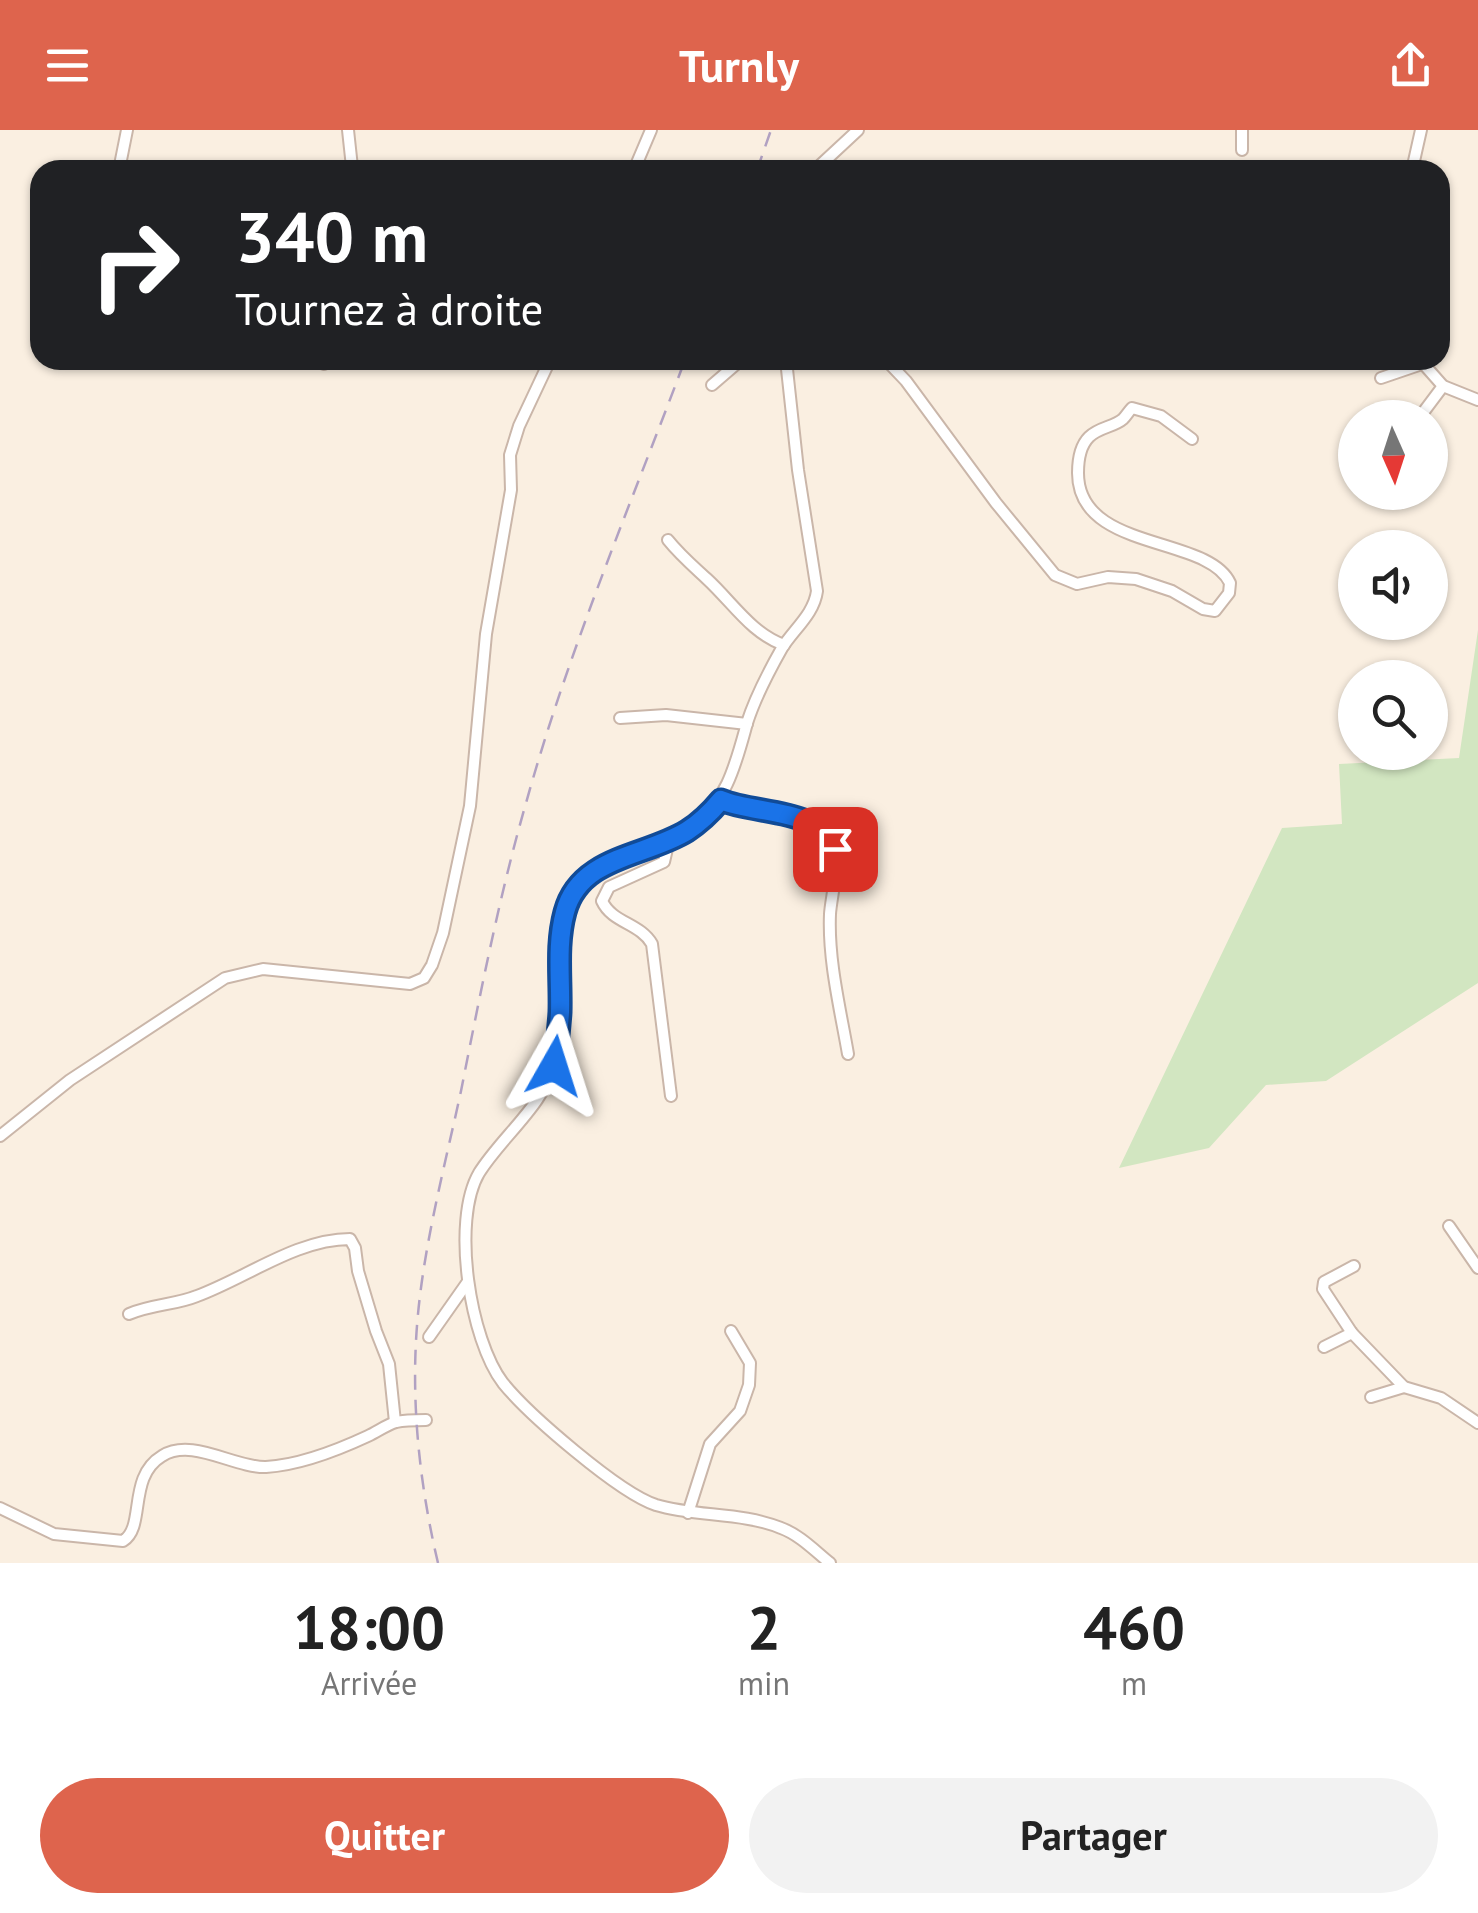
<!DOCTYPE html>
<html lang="fr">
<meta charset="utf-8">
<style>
:root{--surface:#fff;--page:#f2f2f2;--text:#222;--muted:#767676;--accent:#de644d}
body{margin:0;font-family:"PT Sans",sans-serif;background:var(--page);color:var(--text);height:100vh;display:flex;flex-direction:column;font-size:38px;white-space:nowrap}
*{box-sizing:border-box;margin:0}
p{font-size:32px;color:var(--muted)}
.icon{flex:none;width:55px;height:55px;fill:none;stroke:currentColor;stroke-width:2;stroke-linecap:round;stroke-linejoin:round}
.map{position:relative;height:1433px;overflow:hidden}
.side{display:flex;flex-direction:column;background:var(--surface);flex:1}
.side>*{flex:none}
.guide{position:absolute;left:30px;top:30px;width:1420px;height:210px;border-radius:30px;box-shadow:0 2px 8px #0004;background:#202124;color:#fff;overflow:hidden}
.needle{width:65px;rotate:177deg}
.controls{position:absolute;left:1338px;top:270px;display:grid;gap:20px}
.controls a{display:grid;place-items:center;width:110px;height:110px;border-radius:50%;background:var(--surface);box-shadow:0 2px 8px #0004;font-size:50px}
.pin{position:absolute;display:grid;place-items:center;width:85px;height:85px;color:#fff;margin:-42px;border-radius:20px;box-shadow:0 5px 15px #0006}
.me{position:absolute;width:110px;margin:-55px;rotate:6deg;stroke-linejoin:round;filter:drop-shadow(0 0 8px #0008)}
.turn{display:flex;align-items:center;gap:35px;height:210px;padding:0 40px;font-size:45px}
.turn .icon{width:130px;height:130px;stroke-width:2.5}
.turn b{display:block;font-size:70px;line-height:85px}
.eta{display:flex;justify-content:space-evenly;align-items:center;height:170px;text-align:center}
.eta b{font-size:60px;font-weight:700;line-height:70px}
.cta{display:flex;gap:20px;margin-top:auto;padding:20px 40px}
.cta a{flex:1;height:115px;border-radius:60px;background:var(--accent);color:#fff;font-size:40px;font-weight:700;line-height:115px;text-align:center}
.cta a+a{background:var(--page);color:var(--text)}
header{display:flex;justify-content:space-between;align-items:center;height:130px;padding:0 40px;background:var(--accent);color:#fff;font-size:45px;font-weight:700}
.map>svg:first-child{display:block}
</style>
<header><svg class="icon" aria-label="menu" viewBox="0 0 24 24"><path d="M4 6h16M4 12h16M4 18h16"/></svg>Turnly<svg class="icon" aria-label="share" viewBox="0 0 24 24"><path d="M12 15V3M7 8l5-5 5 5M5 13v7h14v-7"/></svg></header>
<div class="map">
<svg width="1478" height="1433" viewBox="0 0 1478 1433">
<rect width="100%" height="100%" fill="#faefe1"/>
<!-- green -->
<path fill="#d2e6c1" d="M 1478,500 L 1478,853 L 1326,951 L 1266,955 L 1209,1018 L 1119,1038 L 1282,698 L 1342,694 L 1339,634 L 1459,628 Z"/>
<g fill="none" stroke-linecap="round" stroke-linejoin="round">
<!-- minor casing -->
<g stroke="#cab6a9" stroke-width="14">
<g id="minor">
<path d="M 348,0 L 352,37 L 349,40"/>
<path d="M 1242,20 L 1242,0"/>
<path d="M 119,40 L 127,0"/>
<path d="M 634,40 L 651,0"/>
<path d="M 815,40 L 858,0"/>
<path d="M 1412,40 L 1421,0"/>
<path d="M 786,230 L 798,340 L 817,461 C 814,484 794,499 782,518 C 769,541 755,568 747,593 C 736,633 727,672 692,697 C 659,722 605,721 579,755 C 544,799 566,877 555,931 C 545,975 502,1006 479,1043 C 451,1091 470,1210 503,1253 C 528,1284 619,1363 656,1375 C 696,1387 742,1382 781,1398 C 800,1405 815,1421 830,1433"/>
<path d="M 886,230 L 906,251 L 996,373 L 1055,445 L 1077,454 L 1108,447 L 1136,449 L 1172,461 L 1203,479 L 1215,481 L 1229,463 L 1230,453 C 1208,405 1078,422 1078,343 C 1078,330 1080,316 1089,307 C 1099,297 1114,297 1123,289 C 1126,286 1129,281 1132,278 L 1161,286 L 1192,309"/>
<path d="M 1420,230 L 1443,256 L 1478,270"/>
<path d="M 324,234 L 325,230"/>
<path d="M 1381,248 L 1422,234"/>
<path d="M 712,255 L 741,230"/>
<path d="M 1419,288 L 1443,256"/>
<path d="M 668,410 C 680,425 693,436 707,449 C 733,473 751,503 784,515"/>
<path d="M 620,588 L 666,585 L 747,594"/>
<path d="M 721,670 C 751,683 809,681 830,707 C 843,723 831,766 830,784 C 828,830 840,878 848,924"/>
<path d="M 669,710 L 664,732 L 609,757 L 602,771 C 612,793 640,793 652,814 L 671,966"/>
<path d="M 0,1006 L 70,950 L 225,848 L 263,839 L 410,854 L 424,848 L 432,835 L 443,803 L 470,676 L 486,504 L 511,360 L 510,325 L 519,296 L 550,230"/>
<path d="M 1449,1096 L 1478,1138"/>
<path d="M 1354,1136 L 1324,1152 L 1323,1159 L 1352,1203 L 1404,1257 L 1441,1268 L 1478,1293"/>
<path d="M 129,1184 C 153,1174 175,1175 197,1166 C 246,1148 297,1109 350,1109 L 355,1118 L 358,1141 L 376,1201 L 389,1234 L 395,1292"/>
<path d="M 429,1207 L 467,1153"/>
<path d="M 1324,1217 L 1352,1203"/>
<path d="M 1371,1267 L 1404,1257"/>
<path d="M 0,1378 L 54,1404 L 123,1411 C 146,1397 127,1347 162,1326 C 192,1307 234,1338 266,1337 C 300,1335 338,1320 368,1306 C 377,1302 386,1295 396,1292 C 405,1290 417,1290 426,1290"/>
<path d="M 688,1383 L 710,1314 L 740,1281 L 749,1255 L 750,1233 L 731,1201"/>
</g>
</g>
<!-- minor -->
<use href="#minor" stroke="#fff" stroke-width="10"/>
<!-- rail -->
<g stroke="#b1a1c2" stroke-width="2.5" stroke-dasharray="15 10" stroke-linecap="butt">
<path d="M 757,40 L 771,0"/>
<path d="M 438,1433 C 419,1353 410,1267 418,1184 C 425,1110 445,1035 461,961 C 480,865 499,767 526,673 C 568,522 630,376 685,230"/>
</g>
</g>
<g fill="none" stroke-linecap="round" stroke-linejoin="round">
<!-- route casing -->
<g stroke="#114b97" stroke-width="25">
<path id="route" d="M 554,936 C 557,918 559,900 560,882 C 561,849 556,815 565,782 C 580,726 645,727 687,701 C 701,692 711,682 721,670 C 756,685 819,677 835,719"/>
</g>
<!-- route -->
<use href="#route" stroke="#1a73e8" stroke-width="18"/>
</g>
</svg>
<div class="controls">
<a><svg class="needle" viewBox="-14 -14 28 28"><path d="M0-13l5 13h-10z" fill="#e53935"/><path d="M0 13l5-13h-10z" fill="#767676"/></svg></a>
<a><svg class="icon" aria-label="sound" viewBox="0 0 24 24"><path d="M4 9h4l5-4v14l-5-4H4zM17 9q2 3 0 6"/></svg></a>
<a><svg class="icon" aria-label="search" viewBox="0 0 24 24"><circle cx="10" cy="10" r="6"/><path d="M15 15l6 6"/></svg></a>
</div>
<div class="pin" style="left:835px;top:719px;background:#d93025"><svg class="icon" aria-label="arrive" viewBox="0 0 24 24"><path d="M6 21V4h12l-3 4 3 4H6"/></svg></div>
<svg class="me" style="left:554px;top:936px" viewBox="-20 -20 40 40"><path d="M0-17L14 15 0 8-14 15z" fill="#1a73e8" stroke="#fff" stroke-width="4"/></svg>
<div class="guide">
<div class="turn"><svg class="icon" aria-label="right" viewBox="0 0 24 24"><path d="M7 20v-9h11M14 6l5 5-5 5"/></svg><div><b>340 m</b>Tournez à droite</div></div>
</div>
</div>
<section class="side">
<div class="eta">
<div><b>18:00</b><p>Arrivée</p></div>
<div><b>2</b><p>min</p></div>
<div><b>460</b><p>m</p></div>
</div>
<div class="cta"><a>Quitter</a><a>Partager</a></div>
</section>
